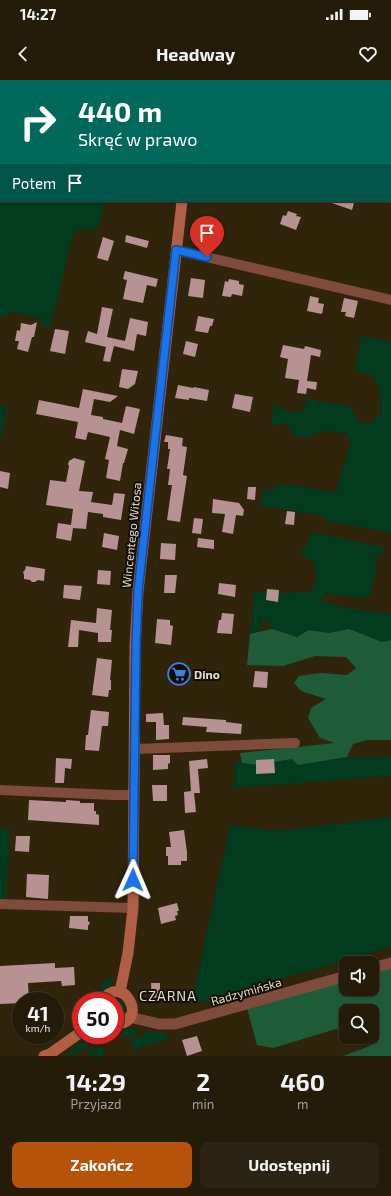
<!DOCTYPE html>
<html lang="pl">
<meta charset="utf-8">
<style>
:root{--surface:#241b08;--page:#2c2412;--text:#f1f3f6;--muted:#a3a19c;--line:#413929;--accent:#b45309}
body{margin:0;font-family:"Exo 2",sans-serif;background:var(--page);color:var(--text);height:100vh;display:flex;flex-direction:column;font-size:15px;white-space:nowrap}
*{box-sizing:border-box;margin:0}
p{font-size:13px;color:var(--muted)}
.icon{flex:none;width:22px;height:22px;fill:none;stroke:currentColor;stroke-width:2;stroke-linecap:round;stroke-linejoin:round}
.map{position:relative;height:976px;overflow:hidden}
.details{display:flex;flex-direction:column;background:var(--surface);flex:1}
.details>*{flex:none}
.guide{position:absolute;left:0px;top:0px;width:391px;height:122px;box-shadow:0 1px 3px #0004,0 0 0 1px var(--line);background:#00695c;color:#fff;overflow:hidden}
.tools{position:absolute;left:339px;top:876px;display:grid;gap:8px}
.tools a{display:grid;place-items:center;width:40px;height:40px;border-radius:8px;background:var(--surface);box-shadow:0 1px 3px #0004,0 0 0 1px var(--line);font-size:20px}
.speed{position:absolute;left:12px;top:912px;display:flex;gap:8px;font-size:20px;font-weight:700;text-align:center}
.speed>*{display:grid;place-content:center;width:52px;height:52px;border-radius:50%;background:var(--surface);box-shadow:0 1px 3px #0004,0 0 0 1px var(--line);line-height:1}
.speed small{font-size:10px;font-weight:400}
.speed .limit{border:6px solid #d22;background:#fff;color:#111}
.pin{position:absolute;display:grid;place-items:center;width:34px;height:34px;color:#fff;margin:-41px -17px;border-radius:50% 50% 50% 0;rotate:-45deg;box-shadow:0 0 4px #0007}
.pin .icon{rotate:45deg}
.me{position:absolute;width:44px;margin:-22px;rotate:1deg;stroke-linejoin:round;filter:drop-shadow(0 0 3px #0008)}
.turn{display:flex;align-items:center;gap:14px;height:84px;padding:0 12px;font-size:18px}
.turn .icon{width:52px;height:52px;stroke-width:2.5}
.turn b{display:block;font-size:28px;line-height:34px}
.then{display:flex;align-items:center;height:38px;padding:0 12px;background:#0003;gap:8px;font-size:15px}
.eta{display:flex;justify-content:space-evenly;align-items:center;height:68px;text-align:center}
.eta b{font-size:24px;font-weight:700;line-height:28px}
.cta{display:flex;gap:8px;margin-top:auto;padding:8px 12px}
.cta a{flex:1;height:46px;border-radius:8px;background:var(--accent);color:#fff;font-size:16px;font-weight:700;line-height:46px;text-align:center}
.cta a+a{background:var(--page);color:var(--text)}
.status{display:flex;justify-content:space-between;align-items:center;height:28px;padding:0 20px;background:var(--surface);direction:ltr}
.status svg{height:11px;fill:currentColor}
header{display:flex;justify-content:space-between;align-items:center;height:52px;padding:0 12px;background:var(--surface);font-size:18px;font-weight:700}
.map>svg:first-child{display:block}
</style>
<div class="status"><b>14:27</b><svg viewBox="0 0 49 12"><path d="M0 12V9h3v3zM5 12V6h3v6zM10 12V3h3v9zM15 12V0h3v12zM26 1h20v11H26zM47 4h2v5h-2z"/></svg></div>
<header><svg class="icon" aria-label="back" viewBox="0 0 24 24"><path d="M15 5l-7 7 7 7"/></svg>Headway<svg class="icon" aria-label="heart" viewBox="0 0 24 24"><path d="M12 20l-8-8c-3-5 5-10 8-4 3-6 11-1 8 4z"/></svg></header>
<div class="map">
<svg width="391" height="976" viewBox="0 0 391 976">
<rect width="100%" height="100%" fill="#30240b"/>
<!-- green -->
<g fill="#023b1e">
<path d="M 0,13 L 1,13 L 1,121 L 106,121 L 97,149 L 74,151 L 50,248 L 40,244 L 42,239 L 12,232 L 5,237 L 0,236 Z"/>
<path d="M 360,256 L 391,262 L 391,453 L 325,441 L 325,436 L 260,426 L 263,410 L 271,410 L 280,404 L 336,412 L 347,373 L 351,364 L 346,354 C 330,350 322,349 308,358 L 294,356 L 286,343 L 271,347 L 274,323 L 290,333 L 302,332 L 307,319 L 350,326 L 360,343 L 372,343 L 380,332 L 380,310 L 373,296 L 355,291 Z"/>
<path d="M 0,326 L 8,327 L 1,359 L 0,359 Z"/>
<path d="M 311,453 L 323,454 L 386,468 L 375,478 L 376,496 L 372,503 L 372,514 L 366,518 L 325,514 L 321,519 C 339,529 370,531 391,534 L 391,560 L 382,562 L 349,549 L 329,553 L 309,550 L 297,557 L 272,549 L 268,541 L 262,541 L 261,551 L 250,554 L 254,512 L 285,513 L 312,511 L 317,496 L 314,482 L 303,477 L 302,470 L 307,464 Z"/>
<path d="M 347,677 L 369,678 L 391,677 L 391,696 L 233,708 L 235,681 L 257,685 L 292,679 L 298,685 Z"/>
<path d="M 391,737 L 391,867 L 191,925 L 230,745 L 277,751 Z"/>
<path d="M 0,749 L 10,749 L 5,819 L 0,819 Z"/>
<path d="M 111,897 L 114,899 L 111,905 L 100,914 L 95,921 C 97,918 99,915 100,912 C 102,904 102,899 111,897 Z"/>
<path d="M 113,918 L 120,919 C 130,926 126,937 115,938 L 115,921 L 109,921 Z"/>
<path d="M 125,948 L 138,949 L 136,955 L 124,958 L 123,950 Z"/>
<path d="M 145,952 L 165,953 L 170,959 L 133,970 L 130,959 L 144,956 Z"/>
<path d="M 95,955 L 114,955 L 114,960 C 103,963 103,963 95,955 Z"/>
<path d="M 87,958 L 90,958 L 92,962 C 86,971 73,976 63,976 Z"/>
<path d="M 103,966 L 105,976 L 89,976 L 88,971 Z"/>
</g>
<!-- forest -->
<g fill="#1e5c38">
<path d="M 353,0 L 391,0 L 391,80 L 390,80 L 390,1 L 352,1 Z"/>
<path d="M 272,549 L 297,557 L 309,550 L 329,553 L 349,549 L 382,562 L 391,560 L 391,660 L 367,660 L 353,664 L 347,677 L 298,685 L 292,679 L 257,685 L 242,683 L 240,673 L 335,663 L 320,658 L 308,638 L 311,628 L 326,619 L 301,611 L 294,603 L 299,596 L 321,593 L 347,595 L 356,588 L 346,577 L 315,576 L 283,586 L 247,585 L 250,554 Z"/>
<path d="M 391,884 L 391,976 L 343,976 L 370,966 L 376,960 L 372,944 L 372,931 L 346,931 L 346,946 L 273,968 L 257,965 L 246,924 L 346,896 L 346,909 L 372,909 L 372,889 Z"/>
</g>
<!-- building -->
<g fill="#b69392">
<path d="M 330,121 L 349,121 L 354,123 L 352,130 L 329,122 Z"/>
<path d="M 288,131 L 297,134 L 296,136 L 301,137 L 296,150 L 280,144 L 283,135 L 286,136 Z"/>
<path d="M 126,155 L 149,161 L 147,168 L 125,162 Z"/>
<path d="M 103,157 L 114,161 L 108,181 L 97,178 Z"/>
<path d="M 125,191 L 158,199 L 156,207 L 147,205 L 143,223 L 123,219 L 127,200 L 123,199 Z"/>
<path d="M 191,198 L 205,200 L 203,218 L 188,216 Z"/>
<path d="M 229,199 L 239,201 L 239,204 L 244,205 L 242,216 L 232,214 L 231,217 L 222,216 L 225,201 L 228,202 Z"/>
<path d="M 310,216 L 319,218 L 318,223 L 324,224 L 322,234 L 307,231 Z"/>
<path d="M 344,218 L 358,221 L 354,238 L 345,236 L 346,232 L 341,232 Z"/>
<path d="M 102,227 L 113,229 L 107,257 L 125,261 L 130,238 L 148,242 L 146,256 L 137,254 L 134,271 L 114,266 L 110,282 L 103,281 L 106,267 L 85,262 L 88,251 L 97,254 Z"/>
<path d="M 198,236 L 214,239 L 212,246 L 210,246 L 208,253 L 195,251 Z"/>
<path d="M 37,242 L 34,257 L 32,257 L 28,272 L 17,269 L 19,261 L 15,261 L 17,250 L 20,251 L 21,243 L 31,245 Z"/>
<path d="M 55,249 L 69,251 L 65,274 L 50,271 Z"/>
<path d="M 186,261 L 198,264 L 195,277 L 183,274 Z"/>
<path d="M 283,265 L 304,269 L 305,266 L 321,270 L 320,277 L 311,275 L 307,301 L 317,302 L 316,310 L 307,308 L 306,314 L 297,313 L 299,300 L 285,298 L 288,279 L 280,277 Z"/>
<path d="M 122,289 L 138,291 L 135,304 L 128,309 L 119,307 Z"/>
<path d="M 178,305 L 193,308 L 194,307 L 209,310 L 207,321 L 189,318 L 189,320 L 175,318 Z"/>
<path d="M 83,309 L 118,316 L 110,322 L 94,319 L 91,335 L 103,337 L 103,339 L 122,343 L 126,326 L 140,329 L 134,354 L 120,350 L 117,366 L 128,369 L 124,383 L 123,383 L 120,401 L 106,398 L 109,380 L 105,379 L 110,357 L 88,352 L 86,360 L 75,358 L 78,342 L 36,334 L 39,320 L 79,328 Z"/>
<path d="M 235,314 L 253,317 L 250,332 L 232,328 Z"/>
<path d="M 166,355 L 183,358 L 182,366 L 187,367 L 183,395 L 187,396 L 180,442 L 167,440 L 172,405 L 168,405 L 170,389 L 167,389 L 170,369 L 168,369 L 168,362 L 164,362 Z"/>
<path d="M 74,378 L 85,381 L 79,411 L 93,412 L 91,422 L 112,425 L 114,413 L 125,414 L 121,440 L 103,437 L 103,434 L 88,432 L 86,449 L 73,448 L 71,461 L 56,458 L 58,443 L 71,445 L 73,429 L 46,425 L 50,400 L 66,402 L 69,386 L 68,384 L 69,381 Z"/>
<path d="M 0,391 L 10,393 L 8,409 L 0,407 Z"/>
<path d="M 248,407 L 256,407 L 255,420 L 247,419 Z"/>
<path d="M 213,419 L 239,423 L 244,430 L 243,436 L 236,435 L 233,454 L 222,452 L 225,434 L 212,433 Z"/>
<path d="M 287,431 L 295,432 L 294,445 L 285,444 Z"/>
<path d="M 194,438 L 203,439 L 201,454 L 192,453 Z"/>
<path d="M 104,453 L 119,456 L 117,470 L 102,467 Z"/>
<path d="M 198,458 L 214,460 L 214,469 L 197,467 Z"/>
<path d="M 161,463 L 176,464 L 175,480 L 160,479 Z"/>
<path d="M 26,486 L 45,489 L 44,501 L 38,500 L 35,502 L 32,502 L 30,500 L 24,499 L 24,495 L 23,492 L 25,490 Z"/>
<path d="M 98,490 L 111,491 L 110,505 L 97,504 Z"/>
<path d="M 165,495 L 177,495 L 175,513 L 164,513 Z"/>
<path d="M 219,503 L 236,505 L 235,517 L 218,514 Z"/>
<path d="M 64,505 L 82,506 L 80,520 L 63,518 Z"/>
<path d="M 267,509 L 279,510 L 278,522 L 266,520 Z"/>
<path d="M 97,528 L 112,530 L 110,550 L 112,550 L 111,562 L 98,562 L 98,553 L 79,550 L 78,567 L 68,567 L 71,540 L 96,543 Z"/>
<path d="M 222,533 L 234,534 L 232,554 L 217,553 L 219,540 L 221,540 Z"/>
<path d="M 157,539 L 170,540 L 170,545 L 173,546 L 171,565 L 155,563 Z"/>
<path d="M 97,578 L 112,580 L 110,600 L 111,600 L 111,610 L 109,610 L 108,617 L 92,615 Z"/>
<path d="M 255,591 L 268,592 L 267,608 L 253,607 Z"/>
<path d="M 91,630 L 109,632 L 108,646 L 102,646 L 99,671 L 85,670 L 86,655 L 88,655 Z"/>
<path d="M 163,633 L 164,645 L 169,645 L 169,659 L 156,660 L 156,642 L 146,642 L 146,634 Z"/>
<path d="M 183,637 L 226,640 L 226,642 L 242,644 L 241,654 L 206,652 L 207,647 L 182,645 Z"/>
<path d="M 153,675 L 170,675 L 170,683 L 168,684 L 168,689 L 153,690 Z"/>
<path d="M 56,678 L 72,679 L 71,689 L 65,688 L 64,703 L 55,703 Z"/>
<path d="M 207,679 L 208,688 L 198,689 L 200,713 L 194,713 L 196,732 L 185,733 L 184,712 L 191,711 L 189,681 Z"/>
<path d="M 274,679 L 275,693 L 256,694 L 256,680 Z"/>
<path d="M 152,705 L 167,705 L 167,721 L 153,721 Z"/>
<path d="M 29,720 L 66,722 L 66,720 L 80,721 L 80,723 L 94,723 L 94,731 L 96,731 L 96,734 L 99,735 L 99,745 L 28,740 Z"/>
<path d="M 184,750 L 187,772 L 187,781 L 181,781 L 181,785 L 168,785 L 168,776 L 166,776 L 166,767 L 171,767 L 169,752 Z"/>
<path d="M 16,756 L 30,756 L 29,772 L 15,771 Z"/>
<path d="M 27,794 L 49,795 L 48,819 L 26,817 Z"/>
<path d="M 177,823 L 179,831 L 177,831 L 178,835 L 175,836 L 176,840 L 161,844 L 158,828 Z"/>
<path d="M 70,836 L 88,836 L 88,841 L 90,843 L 88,846 L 88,850 L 69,848 Z"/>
<path d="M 55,883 L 55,888 L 74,887 L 75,905 L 62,906 L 61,901 L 28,903 L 29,921 L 21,921 L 21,923 L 0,924 L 0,886 Z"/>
<path d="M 151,903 L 160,903 L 160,921 L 152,922 Z"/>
<path d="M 197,956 L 202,971 L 187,976 L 182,960 Z"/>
</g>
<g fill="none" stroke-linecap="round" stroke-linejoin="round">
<!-- minor -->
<g stroke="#7f4b3b" stroke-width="10">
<path d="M 390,69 L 391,69"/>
<path d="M 176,170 L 391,220"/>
<path d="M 135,669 L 295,663"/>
<path d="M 0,710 L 114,715 L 134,715"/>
<path d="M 0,824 L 133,828"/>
</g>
<!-- tertiary -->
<g stroke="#7f4b3b" stroke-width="11">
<path d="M 372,888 L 391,883"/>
<path d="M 129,937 L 159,944 L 175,944 L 346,896"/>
</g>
<!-- secondary -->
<g stroke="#b05e44" stroke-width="11">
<path d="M 197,1 L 198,0"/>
<path d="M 120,912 L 128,873 L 133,828 L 135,567 L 138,511 L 182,121"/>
<path d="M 102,921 C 123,890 151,944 115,944"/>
<path d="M 44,976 L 50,974 L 81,952"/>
</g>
</g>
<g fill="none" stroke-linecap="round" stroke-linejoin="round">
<!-- route casing -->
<g stroke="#114b97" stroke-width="10">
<path id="route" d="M 133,800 L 136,567 L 138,511 L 176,170 L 207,177"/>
</g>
<!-- route -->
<use href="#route" stroke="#1a73e8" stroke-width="7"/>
</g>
<!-- icons -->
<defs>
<g id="supermarket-ring" transform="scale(1.15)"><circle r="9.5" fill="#130e05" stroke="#3f7fe0" stroke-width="1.5"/><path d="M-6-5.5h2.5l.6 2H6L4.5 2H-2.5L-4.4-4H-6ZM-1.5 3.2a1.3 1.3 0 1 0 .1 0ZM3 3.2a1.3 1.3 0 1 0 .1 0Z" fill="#3f7fe0"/></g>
</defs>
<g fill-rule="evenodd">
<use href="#supermarket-ring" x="179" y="594"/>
</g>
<g text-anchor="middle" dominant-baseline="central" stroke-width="4" stroke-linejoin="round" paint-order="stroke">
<!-- street labels -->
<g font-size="12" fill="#e3dbcc" stroke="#130e05">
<text transform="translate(131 455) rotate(-84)">Wincentego Witosa</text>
<text transform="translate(246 911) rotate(-16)">Radzymińska</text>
</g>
<!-- poi labels -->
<g font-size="12" font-weight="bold" fill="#e3dbcc" stroke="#130e05" text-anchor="start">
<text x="194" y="594">Dino</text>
</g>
<!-- quarter labels -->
<g font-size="14" letter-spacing="1" fill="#e3dbcc" stroke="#130e05">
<text x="168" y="915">CZARNA</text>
</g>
</g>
</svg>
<div class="tools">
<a><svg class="icon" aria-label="sound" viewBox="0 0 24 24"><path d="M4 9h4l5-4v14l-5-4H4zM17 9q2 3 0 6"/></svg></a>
<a><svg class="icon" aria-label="search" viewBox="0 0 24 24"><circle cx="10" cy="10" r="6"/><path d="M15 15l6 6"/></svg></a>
</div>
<div class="speed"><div>41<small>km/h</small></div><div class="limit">50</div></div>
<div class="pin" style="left:207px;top:177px;background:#d93025"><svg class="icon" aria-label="arrive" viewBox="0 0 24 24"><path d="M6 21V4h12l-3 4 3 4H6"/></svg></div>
<svg class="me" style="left:133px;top:800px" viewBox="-20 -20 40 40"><path d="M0-17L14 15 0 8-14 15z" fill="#1a73e8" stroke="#fff" stroke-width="4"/></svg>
<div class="guide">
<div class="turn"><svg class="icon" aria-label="right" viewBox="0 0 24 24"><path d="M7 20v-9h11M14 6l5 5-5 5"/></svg><div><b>440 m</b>Skręć w prawo</div></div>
<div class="then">Potem<svg class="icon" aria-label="arrive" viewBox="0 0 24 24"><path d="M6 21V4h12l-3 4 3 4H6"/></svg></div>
</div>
</div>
<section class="details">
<div class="eta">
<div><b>14:29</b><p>Przyjazd</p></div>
<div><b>2</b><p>min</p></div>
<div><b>460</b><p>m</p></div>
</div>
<div class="cta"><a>Zakończ</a><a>Udostępnij</a></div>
</section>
